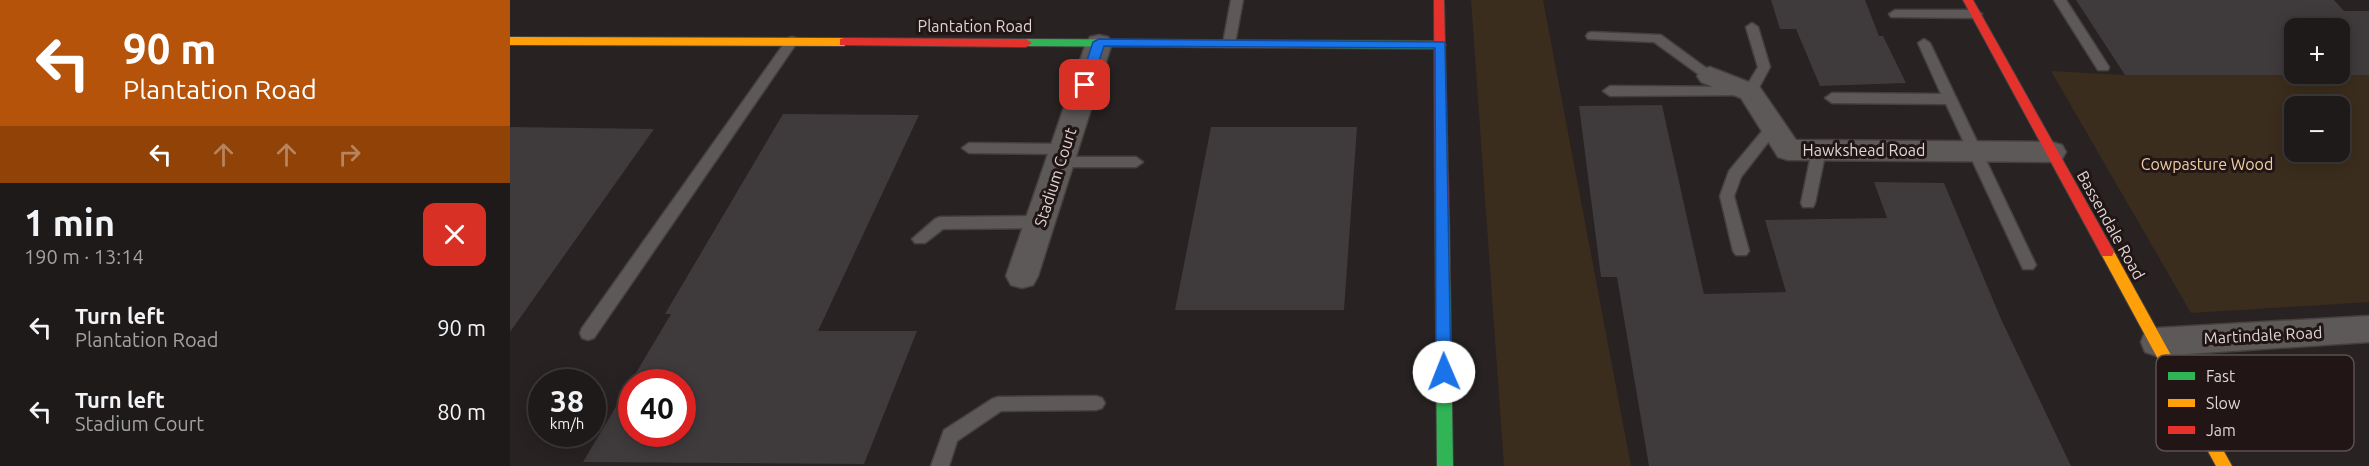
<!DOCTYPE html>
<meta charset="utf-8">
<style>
:root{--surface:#1e1a1a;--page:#2b2727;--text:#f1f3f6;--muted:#a1a1a2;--line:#3c3839}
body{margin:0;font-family:Ubuntu,sans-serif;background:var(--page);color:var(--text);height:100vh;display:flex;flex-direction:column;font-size:22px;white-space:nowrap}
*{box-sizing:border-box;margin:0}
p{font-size:20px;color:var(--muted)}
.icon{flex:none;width:33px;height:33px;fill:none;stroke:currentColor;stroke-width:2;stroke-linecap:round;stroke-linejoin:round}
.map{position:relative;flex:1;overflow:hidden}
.panel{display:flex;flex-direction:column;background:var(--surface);width:510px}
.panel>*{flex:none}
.guide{background:#b45309;color:#fff;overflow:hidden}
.buttons{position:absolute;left:1774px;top:18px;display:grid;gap:12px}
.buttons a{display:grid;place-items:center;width:66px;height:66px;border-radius:12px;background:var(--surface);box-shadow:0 3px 15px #0003,0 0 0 2px var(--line);font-size:30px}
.speed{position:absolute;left:18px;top:369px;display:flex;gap:12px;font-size:30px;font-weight:700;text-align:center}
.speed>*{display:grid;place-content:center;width:78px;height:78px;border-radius:50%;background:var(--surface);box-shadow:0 3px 15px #0003,0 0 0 2px var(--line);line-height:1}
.speed small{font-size:15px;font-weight:400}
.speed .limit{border:9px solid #d22;background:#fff;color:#111}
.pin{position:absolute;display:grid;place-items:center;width:51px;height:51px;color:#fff;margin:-26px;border-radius:12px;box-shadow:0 3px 9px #0006}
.me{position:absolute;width:66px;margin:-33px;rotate:359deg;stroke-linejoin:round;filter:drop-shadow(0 0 4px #0008)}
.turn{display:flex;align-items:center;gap:21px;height:126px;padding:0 24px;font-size:27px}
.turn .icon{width:78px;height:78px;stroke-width:2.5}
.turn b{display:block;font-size:42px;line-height:51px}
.lanes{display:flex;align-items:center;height:57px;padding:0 24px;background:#0003;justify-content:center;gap:30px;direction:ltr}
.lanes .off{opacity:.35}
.round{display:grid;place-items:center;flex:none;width:63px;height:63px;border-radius:12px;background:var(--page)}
.head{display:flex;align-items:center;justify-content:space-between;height:102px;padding:0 24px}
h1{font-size:36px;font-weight:600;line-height:45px}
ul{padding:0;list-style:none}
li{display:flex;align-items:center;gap:18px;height:84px;padding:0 24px}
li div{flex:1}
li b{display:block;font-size:22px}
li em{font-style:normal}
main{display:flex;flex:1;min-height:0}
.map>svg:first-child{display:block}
</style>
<main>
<section class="panel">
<div class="guide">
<div class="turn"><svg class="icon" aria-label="left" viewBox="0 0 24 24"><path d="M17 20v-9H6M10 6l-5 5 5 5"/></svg><div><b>90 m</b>Plantation Road</div></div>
<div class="lanes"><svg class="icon" aria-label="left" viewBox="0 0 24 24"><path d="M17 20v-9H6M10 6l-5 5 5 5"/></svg><svg class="icon off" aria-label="ahead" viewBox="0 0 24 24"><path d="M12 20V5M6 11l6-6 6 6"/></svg><svg class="icon off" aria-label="ahead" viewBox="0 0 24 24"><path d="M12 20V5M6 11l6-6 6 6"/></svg><svg class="icon off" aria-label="right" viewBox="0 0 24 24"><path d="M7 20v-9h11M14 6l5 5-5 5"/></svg></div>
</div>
<div class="head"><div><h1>1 min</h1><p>190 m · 13:14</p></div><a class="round" style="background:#d93025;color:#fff"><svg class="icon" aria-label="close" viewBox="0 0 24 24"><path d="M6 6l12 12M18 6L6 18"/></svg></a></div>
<ul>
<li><svg class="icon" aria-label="left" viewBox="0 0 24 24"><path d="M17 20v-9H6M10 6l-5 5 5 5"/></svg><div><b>Turn left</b><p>Plantation Road</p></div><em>90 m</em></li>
<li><svg class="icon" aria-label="left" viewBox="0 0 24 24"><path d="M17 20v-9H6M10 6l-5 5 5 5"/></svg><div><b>Turn left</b><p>Stadium Court</p></div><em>80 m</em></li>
</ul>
</section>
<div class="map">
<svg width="1859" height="466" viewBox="0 0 1859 466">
<rect width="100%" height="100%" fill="#282222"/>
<!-- green -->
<g fill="#3b2d1d" fill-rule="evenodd">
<path d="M 961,0 L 1033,0 L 1121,466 L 994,466 Z"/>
<path d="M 1541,71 L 1615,75 L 1859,72 L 1859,302 L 1681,313 ZM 1785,106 L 1830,106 L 1830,152 L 1785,152 Z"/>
</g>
<!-- building -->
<g fill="#3f3a3b" fill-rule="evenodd">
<path d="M 1261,0 L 1355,0 L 1369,36 L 1373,36 L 1396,83 L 1310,86 L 1286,29 L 1270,29 Z"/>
<path d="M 1566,0 L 1824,0 L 1834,11 L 1859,11 L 1859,75 L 1615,75 ZM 1785,28 L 1830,28 L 1830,74 L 1785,74 Z"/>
<path d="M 1152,105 L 1194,294 L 1276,292 L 1255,220 L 1377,218 L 1364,182 L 1434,183 L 1491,319 L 1561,466 L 1139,466 L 1107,277 L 1091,277 L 1069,106 Z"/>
<path d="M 273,114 L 409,115 L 308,331 L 407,331 L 354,464 L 73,462 L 161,314 L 155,314 ZM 122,382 L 172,382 L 172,434 L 122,434 Z"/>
<path d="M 0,127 L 144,129 L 0,332 Z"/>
<path d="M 701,127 L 847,127 L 834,310 L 665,310 Z"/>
</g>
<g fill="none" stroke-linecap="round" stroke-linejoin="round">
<!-- lane casing -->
<g stroke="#444040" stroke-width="3">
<g id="lane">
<path d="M 721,0 L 733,0 L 725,43 L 719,47 L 713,43 Z"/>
<path d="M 1544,0 L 1556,0 L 1599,67 L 1598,70 L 1588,70 Z"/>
<path d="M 1385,10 L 1466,10 L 1472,14 L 1466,18 L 1381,17 L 1379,14 Z"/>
<path d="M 1242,23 L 1248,27 L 1260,67 L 1245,95 L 1100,96 L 1093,91 L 1100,86 L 1236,87 L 1248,67 L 1236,27 Z"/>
<path d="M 1082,32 L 1151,35 L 1207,76 L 1200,80 L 1195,79 L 1144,42 L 1078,39 L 1076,36 L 1078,33 Z"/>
<path d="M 282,37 L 286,38 L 288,41 L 286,44 L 84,338 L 78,340 L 72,338 L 70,333 L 72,328 L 278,38 Z"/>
<path d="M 1414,39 L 1420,43 L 1526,265 L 1523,269 L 1513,269 L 1436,104 L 1322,103 L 1315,98 L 1322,93 L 1431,94 L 1408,43 Z"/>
<path d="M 1263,122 L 1270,127 L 1231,177 L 1224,196 L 1239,251 L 1236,255 L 1226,255 L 1223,251 L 1210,196 L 1219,171 L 1258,124 Z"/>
<path d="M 459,143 L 554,144 L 561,149 L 554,154 L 459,153 L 452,148 Z"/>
<path d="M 1309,145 L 1316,150 L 1305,203 L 1303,207 L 1293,207 L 1291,203 L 1302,150 Z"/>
<path d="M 550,157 L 626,157 L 633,162 L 626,167 L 550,167 L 543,162 Z"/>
<path d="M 530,216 L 535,218 L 537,222 L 535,226 L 530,228 L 433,229 L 415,243 L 405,243 L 402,239 L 425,219 L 430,217 Z"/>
<path d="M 586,396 L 592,398 L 595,403 L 592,408 L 586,410 L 491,411 L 447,441 L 439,466 L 421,466 L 434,430 L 482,399 L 488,397 Z"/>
</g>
</g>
<!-- street casing -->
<g stroke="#444040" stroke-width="3">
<g id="street">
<path d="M 589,35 L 598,37 L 602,43 L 528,276 L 523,285 L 512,288 L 501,285 L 496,276 L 576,43 L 580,37 Z"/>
<path d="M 1200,67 L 1249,86 L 1286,140 L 1542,142 L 1552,145 L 1556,152 L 1552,159 L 1542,162 L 1278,160 L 1268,157 L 1231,98 L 1191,82 L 1187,76 L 1191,70 Z"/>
<path d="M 1859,316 L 1859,342 L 1647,356 L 1635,352 L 1631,342 L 1635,332 L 1647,328 Z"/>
</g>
</g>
<!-- fast casing -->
<g stroke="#444040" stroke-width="2">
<g id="fast">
<path d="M 516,39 L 930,41 L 936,45 L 930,49 L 512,46 L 512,40 Z"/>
<path d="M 932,209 L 939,214 L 943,466 L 927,466 L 925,214 Z"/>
</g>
</g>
<!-- slow casing -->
<g stroke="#444040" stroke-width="2">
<g id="slow">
<path d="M 0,37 L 334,38 L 340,42 L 334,46 L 0,45 Z"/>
<path d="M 1597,247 L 1602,248 L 1722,466 L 1706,466 L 1590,252 L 1592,248 Z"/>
</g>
</g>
<!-- jam casing -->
<g stroke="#444040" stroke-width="2">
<g id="jam">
<path d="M 924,0 L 934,0 L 939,214 L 932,219 L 925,214 Z"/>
<path d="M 1453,0 L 1463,0 L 1602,248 L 1604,252 L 1602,256 L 1592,256 Z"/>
<path d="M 334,38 L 516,39 L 522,43 L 516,47 L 330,45 L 330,39 Z"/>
</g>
</g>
<!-- lane -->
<use href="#lane" fill="#5c5958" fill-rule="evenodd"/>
<!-- street -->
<use href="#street" fill="#5c5958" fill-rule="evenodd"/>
<!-- fast -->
<use href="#fast" fill="#30b455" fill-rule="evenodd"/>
<!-- slow -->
<use href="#slow" fill="#ff9f0a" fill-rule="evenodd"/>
<!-- jam -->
<use href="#jam" fill="#e5322d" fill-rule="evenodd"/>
</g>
<!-- route -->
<path fill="#1a73e8" stroke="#114b97" stroke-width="1.5" d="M 589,39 L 935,42 L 941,372 L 939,377 L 934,379 L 929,377 L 926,372 L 925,48 L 594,46 L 581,85 L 575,89 L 571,88 L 569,85 L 583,42 Z"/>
<g text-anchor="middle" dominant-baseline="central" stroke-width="6" stroke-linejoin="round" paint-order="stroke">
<!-- street labels -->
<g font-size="16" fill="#dfd6d6" stroke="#211615">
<text x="465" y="26">Plantation Road</text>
<text x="1354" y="150">Hawkshead Road</text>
<text transform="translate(545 177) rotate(-72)">Stadium Court</text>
<text transform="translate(1601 225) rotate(61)">Bassendale Road</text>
<text transform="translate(1753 335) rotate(-3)">Martindale Road</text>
</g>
<!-- park labels -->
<g font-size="16" fill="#efcda0" stroke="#211615">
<text x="1697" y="164">Cowpasture Wood</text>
</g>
</g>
<!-- legend -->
<rect x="1646" y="355" width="198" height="96" rx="9" fill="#211615" stroke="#5a504f" stroke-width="1.5"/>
<rect x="1658" y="372" width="27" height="8" fill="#30b455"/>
<rect x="1658" y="399" width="27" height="8" fill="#ff9f0a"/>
<rect x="1658" y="426" width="27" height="8" fill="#e5322d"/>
<g font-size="16" fill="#dfd6d6">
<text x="1696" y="382">Fast</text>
<text x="1696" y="409">Slow</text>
<text x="1696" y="436">Jam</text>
</g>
</svg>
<div class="buttons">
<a>+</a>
<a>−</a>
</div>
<div class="speed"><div>38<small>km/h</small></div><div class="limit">40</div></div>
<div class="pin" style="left:575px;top:85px;background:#d93025"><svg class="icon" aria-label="arrive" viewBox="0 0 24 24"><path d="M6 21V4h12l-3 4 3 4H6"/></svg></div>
<svg class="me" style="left:934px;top:372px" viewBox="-20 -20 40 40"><circle r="19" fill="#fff"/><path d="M0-13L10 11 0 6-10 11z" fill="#1a73e8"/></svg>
</div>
</main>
